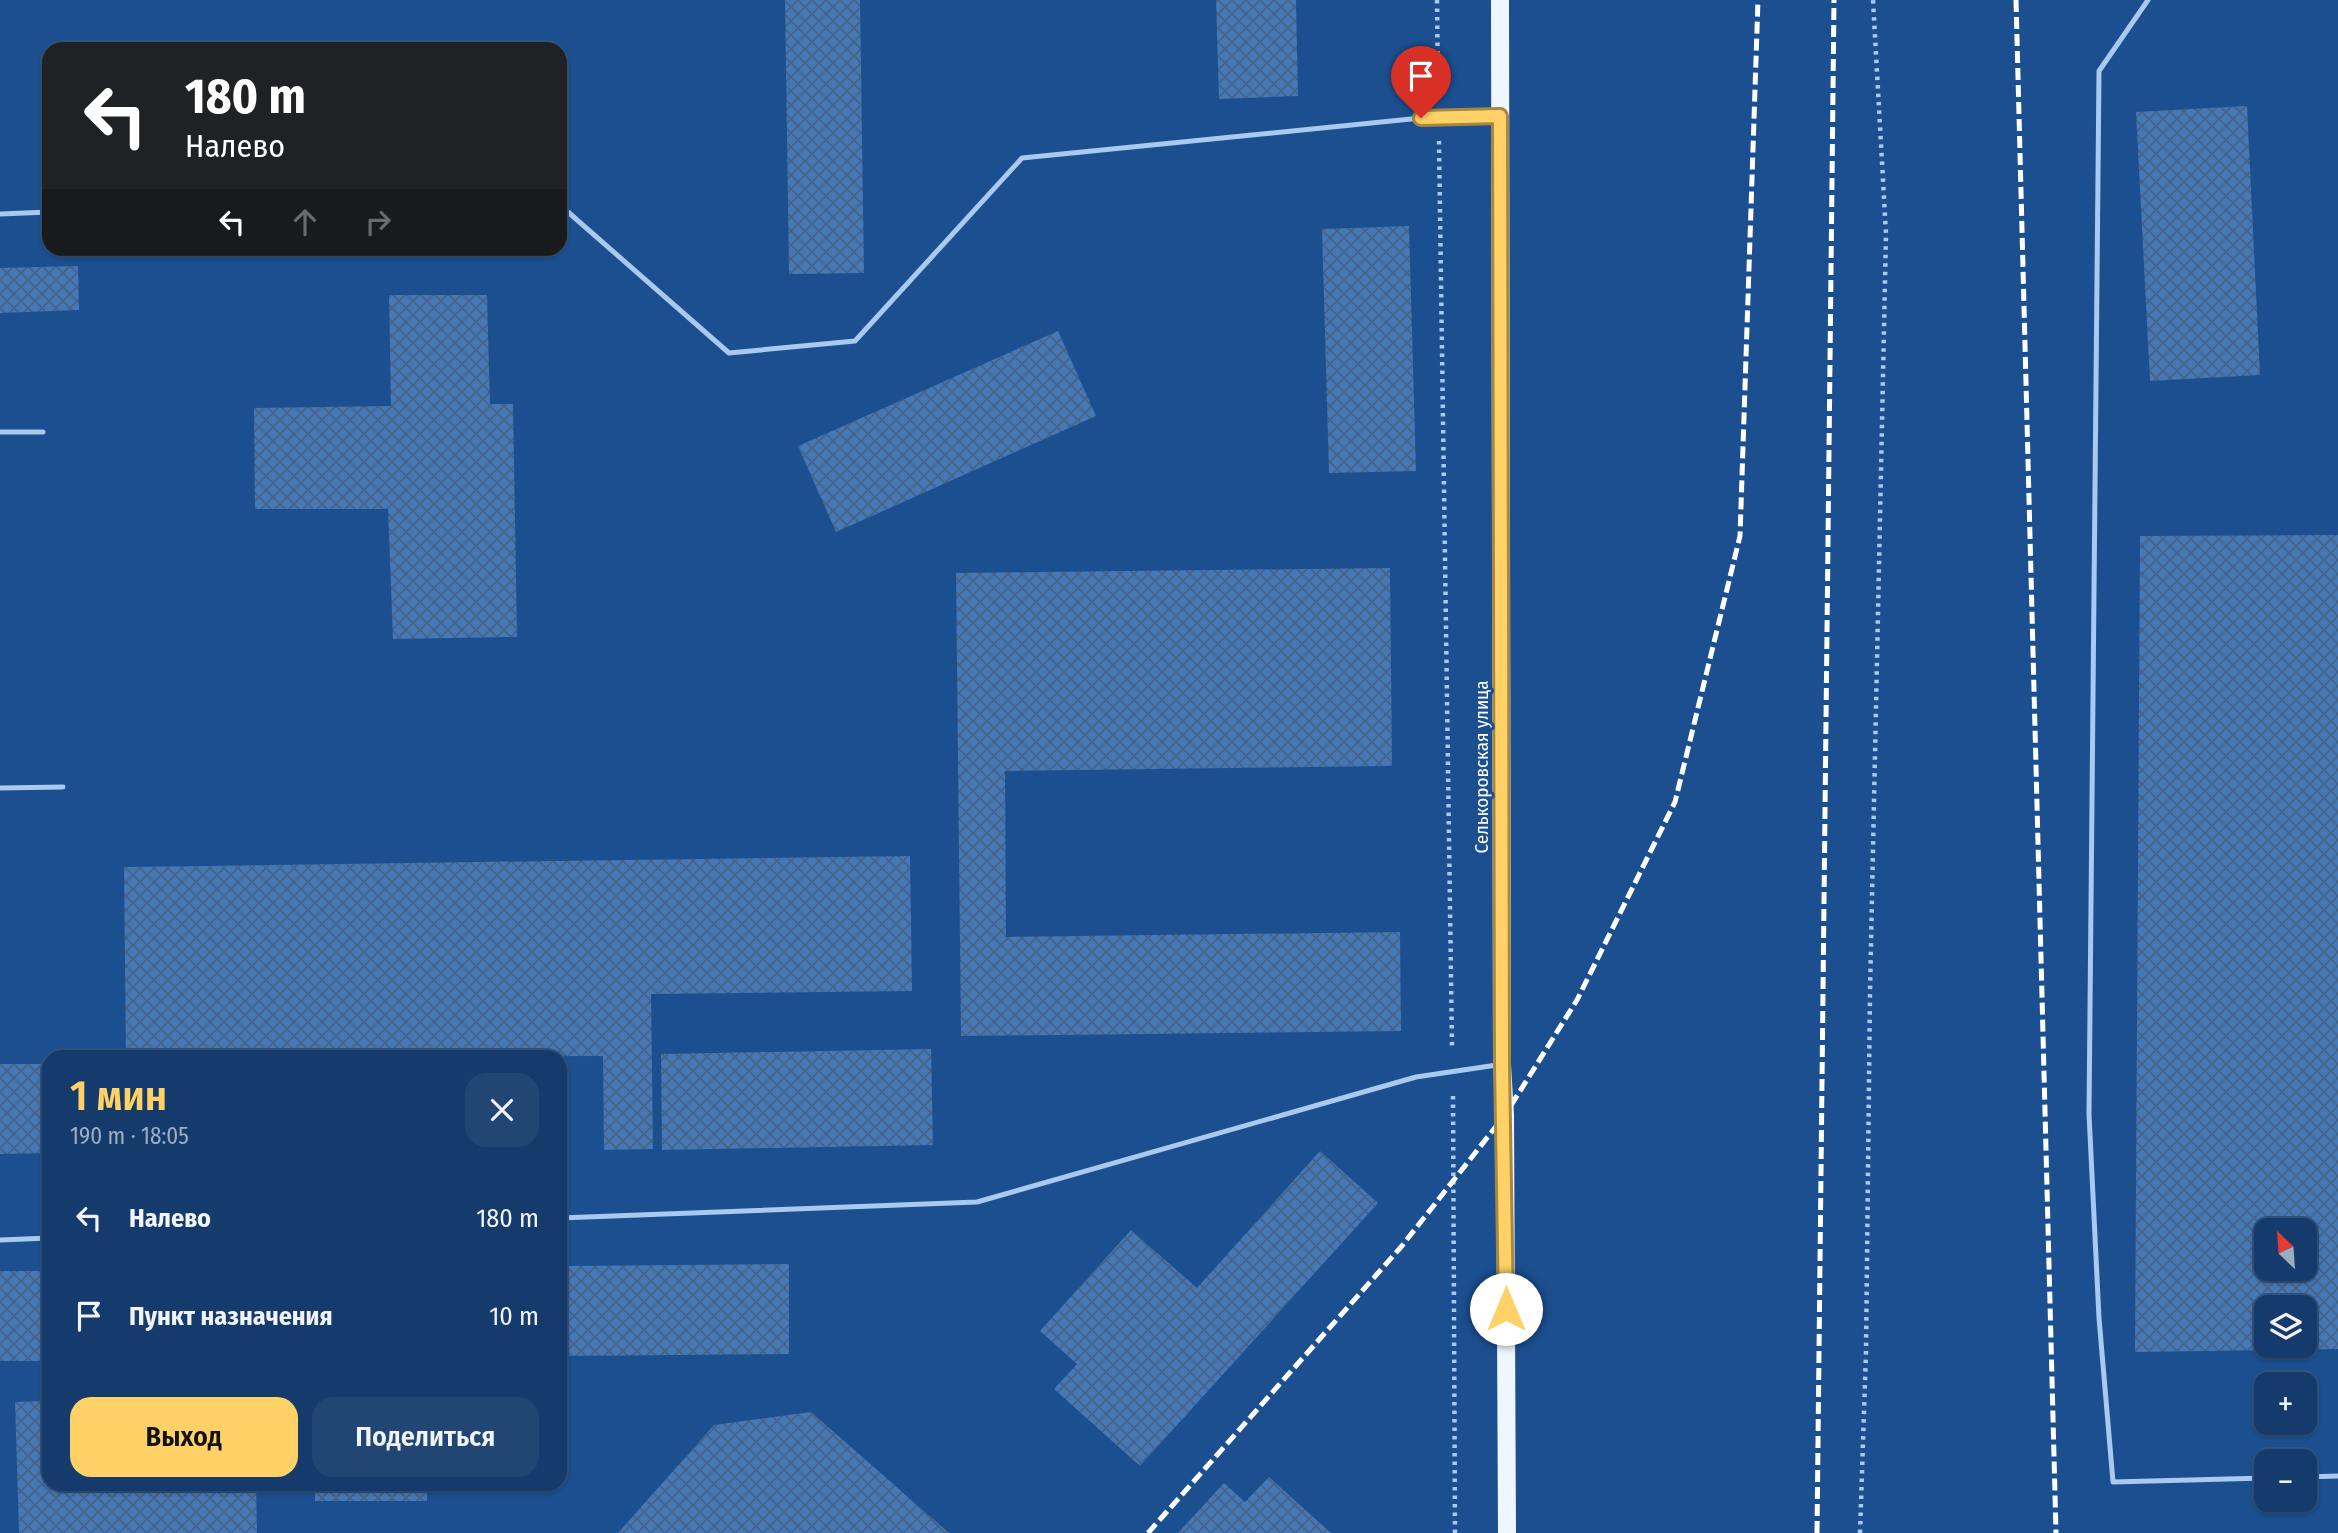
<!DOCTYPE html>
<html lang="ru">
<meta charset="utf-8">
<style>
:root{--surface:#143b6b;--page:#214673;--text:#f1f3f6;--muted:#9dadc1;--line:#33557e;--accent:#ffd166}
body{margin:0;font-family:"Fira Sans Condensed",sans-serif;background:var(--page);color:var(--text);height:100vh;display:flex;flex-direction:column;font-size:26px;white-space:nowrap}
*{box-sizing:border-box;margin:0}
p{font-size:23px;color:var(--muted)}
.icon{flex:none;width:38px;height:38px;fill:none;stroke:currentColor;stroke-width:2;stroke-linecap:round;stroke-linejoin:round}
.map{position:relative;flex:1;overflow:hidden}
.drawer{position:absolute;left:42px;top:1050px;width:525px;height:441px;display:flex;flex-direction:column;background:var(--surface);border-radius:21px;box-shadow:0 2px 5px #0004,0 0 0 2px var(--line)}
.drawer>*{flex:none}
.banner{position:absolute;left:42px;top:42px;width:525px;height:214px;border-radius:21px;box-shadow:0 2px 5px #0004,0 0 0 2px var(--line);background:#202124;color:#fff;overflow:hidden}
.needle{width:46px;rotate:335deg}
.tools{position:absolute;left:2254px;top:1218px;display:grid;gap:14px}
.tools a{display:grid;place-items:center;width:63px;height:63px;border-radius:14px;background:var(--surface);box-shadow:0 2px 5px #0004,0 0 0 2px var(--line);font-size:35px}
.pin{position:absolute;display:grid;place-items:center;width:60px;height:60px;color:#fff;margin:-72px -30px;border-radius:50% 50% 50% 0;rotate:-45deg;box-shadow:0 0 7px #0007}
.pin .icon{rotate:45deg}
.me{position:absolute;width:77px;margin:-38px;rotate:0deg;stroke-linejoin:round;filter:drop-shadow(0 0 5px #0008)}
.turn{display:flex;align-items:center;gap:24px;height:147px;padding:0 28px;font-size:32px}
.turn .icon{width:91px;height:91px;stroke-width:2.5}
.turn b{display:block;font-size:49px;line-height:60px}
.lanes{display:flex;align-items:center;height:66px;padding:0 28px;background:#0003;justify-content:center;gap:35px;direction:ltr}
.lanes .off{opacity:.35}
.round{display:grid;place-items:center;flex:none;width:74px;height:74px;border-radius:21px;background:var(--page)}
.overview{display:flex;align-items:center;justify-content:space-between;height:119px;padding:0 28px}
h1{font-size:42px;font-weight:600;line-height:52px;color:var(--accent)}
.cta{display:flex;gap:14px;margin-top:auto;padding:14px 28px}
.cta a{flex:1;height:80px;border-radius:21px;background:var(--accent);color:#111;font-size:28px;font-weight:600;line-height:80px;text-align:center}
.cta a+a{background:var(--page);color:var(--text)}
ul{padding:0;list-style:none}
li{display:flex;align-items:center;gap:21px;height:98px;padding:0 28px}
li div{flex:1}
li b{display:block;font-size:26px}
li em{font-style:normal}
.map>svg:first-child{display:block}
</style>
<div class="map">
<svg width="2338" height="1533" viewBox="0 0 2338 1533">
<defs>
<pattern id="building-cross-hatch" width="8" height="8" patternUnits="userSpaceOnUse" patternTransform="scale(1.75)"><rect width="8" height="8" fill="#4478b7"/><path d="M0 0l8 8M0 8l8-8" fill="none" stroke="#486282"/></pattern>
</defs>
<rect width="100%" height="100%" fill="#1b4f8f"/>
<!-- building -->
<g fill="url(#building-cross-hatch)" fill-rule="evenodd">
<path d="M 785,0 L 860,0 L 864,273 L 789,274 Z"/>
<path d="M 1216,0 L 1296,0 L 1298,96 L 1219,99 Z"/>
<path d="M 2247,106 L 2260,375 L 2150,381 L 2136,112 Z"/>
<path d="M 1409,226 L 1416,471 L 1329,473 L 1322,229 Z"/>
<path d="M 78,266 L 79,310 L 0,313 L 0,268 Z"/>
<path d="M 389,295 L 487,295 L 490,404 L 513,404 L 517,637 L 393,639 L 388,509 L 255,509 L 254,408 L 391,406 Z"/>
<path d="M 1058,331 L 1096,416 L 836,532 L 798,446 Z"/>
<path d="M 2338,535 L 2338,1349 L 2135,1352 L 2140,536 ZM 2266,1230 L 2305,1230 L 2305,1269 L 2266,1269 ZM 2266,1307 L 2305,1307 L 2305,1346 L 2266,1346 Z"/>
<path d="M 1390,568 L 1392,766 L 1005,771 L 1006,937 L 1400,932 L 1401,1031 L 961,1036 L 956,573 Z"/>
<path d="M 910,856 L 912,991 L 651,994 L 653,1149 L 604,1150 L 603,1056 L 126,1057 L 124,867 Z"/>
<path d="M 931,1049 L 933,1145 L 662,1150 L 661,1054 Z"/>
<path d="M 0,1064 L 49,1064 L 49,1153 L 0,1154 Z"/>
<path d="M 1320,1151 L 1378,1203 L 1140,1466 L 1054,1389 L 1077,1364 L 1040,1331 L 1131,1230 L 1197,1288 Z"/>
<path d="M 789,1264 L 789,1354 L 560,1356 L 560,1266 Z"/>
<rect x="0" y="1271" width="49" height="90"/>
<path d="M 49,1401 L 49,1484 L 256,1484 L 257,1533 L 19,1533 L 15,1402 Z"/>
<path d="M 811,1412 L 949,1533 L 618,1533 L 714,1425 Z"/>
<path d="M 1269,1477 L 1331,1533 L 1178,1533 L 1224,1483 L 1245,1502 Z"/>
<rect x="315" y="1484" width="112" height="17"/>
</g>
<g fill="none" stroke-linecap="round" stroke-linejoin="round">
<!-- path -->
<g stroke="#a9c9ee" stroke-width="4.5" stroke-dasharray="3.5 5" stroke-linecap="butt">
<path d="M 1437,0 L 1438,94"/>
<path d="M 1439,141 L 1452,1046"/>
<path d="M 1453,1096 L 1455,1533"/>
<path d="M 1860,1533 L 1866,1352 L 1870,992 L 1886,234 L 1873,0"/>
</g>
<!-- service -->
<g stroke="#a9c9ee" stroke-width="5">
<path d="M 2148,0 L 2099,71 L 2089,1114 L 2099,1318 L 2113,1482 L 2266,1478"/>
<path d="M 560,205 L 729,353 L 855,341 L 1022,158 L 1421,118 L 1497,116"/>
<path d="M 0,214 L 49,212"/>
<path d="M 0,432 L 43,432"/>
<path d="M 0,788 L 63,787"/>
<path d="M 560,1218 L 977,1202 L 1416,1077 L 1497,1065"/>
<path d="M 0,1240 L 49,1238"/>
<path d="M 2305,1477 L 2338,1476"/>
</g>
<!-- primary -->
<path stroke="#f0f6ff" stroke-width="18" d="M 1500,0 L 1502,1065 L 1505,1115 L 1507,1533"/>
<!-- rail -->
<g stroke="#fff" stroke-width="5" stroke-dasharray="12 5" stroke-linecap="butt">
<path d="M 2016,0 L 2056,1533"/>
<path d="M 1148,1533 L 1401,1247 L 1505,1115 L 1577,1000 L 1675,802 L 1740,536 L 1758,0"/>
<path d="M 1817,1533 L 1834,0"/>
</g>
</g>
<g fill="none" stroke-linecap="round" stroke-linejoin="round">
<!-- route casing -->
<g stroke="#a68842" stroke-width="18">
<path id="route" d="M 1421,118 L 1500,116 L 1502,1065 L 1506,1309"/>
</g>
<!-- route -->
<use href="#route" stroke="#ffd166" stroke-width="12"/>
</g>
<g text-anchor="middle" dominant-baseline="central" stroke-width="6" stroke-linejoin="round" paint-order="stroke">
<!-- street labels -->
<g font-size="19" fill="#fff" stroke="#1b4f8f">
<text transform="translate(1481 767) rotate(-90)">Селькоровская улица</text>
</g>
</g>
</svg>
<div class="tools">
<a><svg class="needle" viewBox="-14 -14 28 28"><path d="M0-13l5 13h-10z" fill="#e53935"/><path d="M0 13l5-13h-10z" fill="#9dadc1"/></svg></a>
<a><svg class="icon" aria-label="layers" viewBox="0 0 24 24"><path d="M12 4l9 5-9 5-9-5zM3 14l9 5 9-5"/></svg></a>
<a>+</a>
<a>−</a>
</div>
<div class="pin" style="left:1421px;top:118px;background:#d93025"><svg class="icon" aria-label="arrive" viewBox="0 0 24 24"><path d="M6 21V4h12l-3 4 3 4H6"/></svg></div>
<svg class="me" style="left:1506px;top:1309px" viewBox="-20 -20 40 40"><circle r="19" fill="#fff"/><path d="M0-13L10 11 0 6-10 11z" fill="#ffd166"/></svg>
<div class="banner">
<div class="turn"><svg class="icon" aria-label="left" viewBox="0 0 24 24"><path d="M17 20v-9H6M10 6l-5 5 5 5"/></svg><div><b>180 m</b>Налево</div></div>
<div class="lanes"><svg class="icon" aria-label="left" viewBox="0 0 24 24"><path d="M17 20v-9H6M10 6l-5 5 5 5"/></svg><svg class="icon off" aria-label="ahead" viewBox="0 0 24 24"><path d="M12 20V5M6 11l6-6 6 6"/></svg><svg class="icon off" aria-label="right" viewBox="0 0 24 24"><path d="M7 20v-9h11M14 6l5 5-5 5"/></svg></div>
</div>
<section class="drawer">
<div class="overview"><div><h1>1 мин</h1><p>190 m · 18:05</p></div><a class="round"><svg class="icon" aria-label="close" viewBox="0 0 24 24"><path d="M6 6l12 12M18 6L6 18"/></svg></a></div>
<ul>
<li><svg class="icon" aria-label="left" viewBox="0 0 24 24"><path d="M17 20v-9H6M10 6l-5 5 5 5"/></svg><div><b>Налево</b></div><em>180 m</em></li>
<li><svg class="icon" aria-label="arrive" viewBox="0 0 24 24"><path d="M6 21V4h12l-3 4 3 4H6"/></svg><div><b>Пункт назначения</b></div><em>10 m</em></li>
</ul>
<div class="cta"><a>Выход</a><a>Поделиться</a></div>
</section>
</div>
